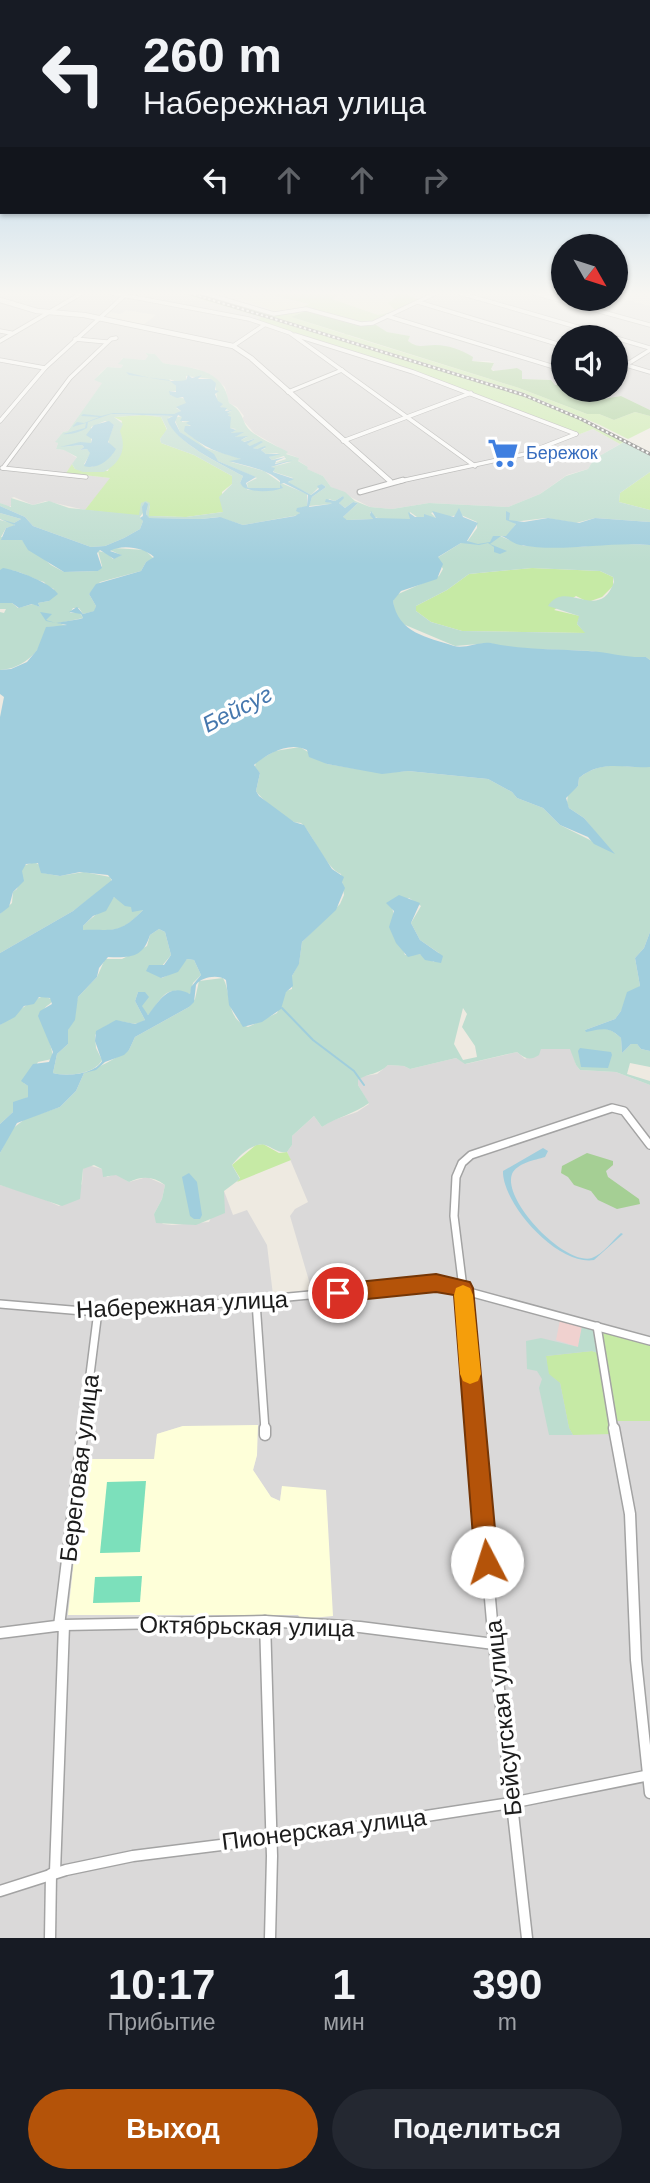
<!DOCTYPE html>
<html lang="ru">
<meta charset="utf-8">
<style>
:root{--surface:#171b24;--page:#242831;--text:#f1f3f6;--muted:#9ea1a6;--accent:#b45309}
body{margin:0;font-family:Arial,sans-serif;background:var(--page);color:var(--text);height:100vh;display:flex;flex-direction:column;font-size:26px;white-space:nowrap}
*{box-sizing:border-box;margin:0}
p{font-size:23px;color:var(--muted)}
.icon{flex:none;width:38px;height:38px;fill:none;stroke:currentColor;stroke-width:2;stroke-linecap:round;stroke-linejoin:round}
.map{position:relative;height:1938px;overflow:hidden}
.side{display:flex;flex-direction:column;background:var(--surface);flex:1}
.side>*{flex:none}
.hud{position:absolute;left:0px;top:0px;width:651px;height:214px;box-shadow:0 2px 5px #0004;background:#171b24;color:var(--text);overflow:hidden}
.needle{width:46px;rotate:129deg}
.tools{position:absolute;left:551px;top:234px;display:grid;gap:14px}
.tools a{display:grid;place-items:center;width:77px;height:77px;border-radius:50%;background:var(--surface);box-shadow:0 2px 5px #0004;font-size:35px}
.pin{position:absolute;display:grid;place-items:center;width:60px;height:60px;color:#fff;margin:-30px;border:4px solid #fff;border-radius:50%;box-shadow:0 2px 7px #0007}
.me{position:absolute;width:77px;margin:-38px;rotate:355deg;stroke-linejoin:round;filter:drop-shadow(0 0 5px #0008)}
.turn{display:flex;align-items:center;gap:24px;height:147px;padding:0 28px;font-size:32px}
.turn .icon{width:91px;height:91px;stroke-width:2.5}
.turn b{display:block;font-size:49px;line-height:60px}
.lanes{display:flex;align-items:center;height:66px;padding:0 28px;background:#0003;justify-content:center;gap:35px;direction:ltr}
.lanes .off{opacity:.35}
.eta{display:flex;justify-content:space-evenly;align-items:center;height:119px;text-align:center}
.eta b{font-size:42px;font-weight:600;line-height:49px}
.primary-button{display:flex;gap:14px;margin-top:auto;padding:14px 28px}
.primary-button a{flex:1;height:80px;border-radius:42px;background:var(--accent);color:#fff;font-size:28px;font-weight:600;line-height:80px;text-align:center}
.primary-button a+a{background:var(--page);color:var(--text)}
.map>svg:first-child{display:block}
</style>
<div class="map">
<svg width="650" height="1938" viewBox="0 0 650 1938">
<rect width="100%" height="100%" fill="#eeeae1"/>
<!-- residential -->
<g fill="#dad9d9" fill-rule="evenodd">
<path d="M 0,293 L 179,293 L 262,317 L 259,321 L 265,324 L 411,370 L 580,434 L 593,429 L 620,444 L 594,459 L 588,469 L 567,475 L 540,494 L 508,507 L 429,503 L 392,509 L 370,507 L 331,487 L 323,476 L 306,469 L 308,467 L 297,460 L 299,458 L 285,453 L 287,452 L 254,433 L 242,419 L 244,416 L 237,407 L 229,403 L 225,387 L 216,379 L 198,369 L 163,363 L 155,354 L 145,353 L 148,356 L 145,360 L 122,358 L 119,364 L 123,365 L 121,368 L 107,367 L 100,373 L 95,380 L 103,382 L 68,431 L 63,432 L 56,441 L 58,443 L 56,449 L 65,450 L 77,458 L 66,473 L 111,478 L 85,510 L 46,501 L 33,505 L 14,497 L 11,498 L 13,505 L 8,507 L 0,503 L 0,301 L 36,312 L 87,317 L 233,346 L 247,356 L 387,481 L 391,480 L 252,357 L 233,344 L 143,325 L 156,315 L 126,310 L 120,314 L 110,312 L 102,318 L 36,311 L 0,299 Z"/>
<path d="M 434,293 L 563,293 L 564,299 L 616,299 L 616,297 L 650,306 L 650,410 L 621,396 L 603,399 L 576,390 L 616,390 L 616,338 L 564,338 L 563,385 L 559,386 L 551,380 L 521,379 L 522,373 L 517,368 L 495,371 L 491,369 L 494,363 L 489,361 L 472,361 L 419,347 L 408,341 L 410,336 L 387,332 L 369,325 Z"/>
<path d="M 541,1049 L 571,1049 L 576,1065 L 580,1070 L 616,1072 L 650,1085 L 650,1938 L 0,1938 L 0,1185 L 37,1196 L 59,1206 L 82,1184 L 83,1169 L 88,1165 L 102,1169 L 107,1177 L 116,1174 L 129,1182 L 147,1177 L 165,1185 L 162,1199 L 154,1214 L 163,1224 L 172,1225 L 209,1222 L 224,1191 L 233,1215 L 247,1210 L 267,1245 L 273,1295 L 312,1291 L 290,1216 L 295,1209 L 308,1202 L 287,1152 L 292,1145 L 292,1136 L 314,1116 L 322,1127 L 331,1121 L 357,1112 L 369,1104 L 358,1085 L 358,1080 L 364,1076 L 377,1074 L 388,1065 L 404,1066 L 410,1069 L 456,1058 L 466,1064 L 517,1052 L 525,1059 ZM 183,1426 L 257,1455 L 253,1470 L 271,1497 L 280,1501 L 282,1486 L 304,1617 L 301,1619 L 299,1615 L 68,1615 L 85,1459 L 155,1459 L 157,1434 Z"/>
</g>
<!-- commercial -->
<path fill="#f0d1cf" d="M 560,1320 L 582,1326 L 578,1347 L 556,1340 Z"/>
<!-- education -->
<path fill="#feffd9" d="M 258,1425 L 257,1455 L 253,1470 L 271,1497 L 280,1501 L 282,1486 L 326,1490 L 333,1616 L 301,1619 L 298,1615 L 68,1615 L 85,1459 L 154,1459 L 157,1434 L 183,1426 Z"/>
<!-- farmland -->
<g fill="#ebeecb">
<path d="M 234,293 L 263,293 L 309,305 L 279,313 L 235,296 Z"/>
<path d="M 342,293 L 395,293 L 393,300 L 389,302 L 396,310 L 378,315 L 332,299 Z"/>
</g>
<!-- grass -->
<g fill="#c6eaa5">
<path d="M 179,293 L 187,293 L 504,389 L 559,409 L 624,442 L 620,444 L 593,429 L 580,434 L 411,370 L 258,321 L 261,317 Z"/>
<path d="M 193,293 L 274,314 L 308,310 L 291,317 L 344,334 L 363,325 L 308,308 L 299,309 L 309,304 L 263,293 L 342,293 L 332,299 L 378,315 L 396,311 L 388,303 L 395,298 L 393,294 L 401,293 L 420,300 L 373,322 L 365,323 L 365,325 L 347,335 L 519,388 L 587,414 L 599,414 L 614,420 L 635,412 L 650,416 L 650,428 L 628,439 L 600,425 L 524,393 Z"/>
<path d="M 143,415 L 161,417 L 167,430 L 160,439 L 161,443 L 194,455 L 232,476 L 232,484 L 222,492 L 223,512 L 186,517 L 148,516 L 150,505 L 140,516 L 85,510 L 110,478 L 66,473 L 72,464 L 75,469 L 108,471 L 122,421 L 114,417 Z"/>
<path d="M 650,472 L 650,510 L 619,502 L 620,493 Z"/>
<path d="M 532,568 L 600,571 L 613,577 L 613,586 L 602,597 L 588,602 L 576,596 L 554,610 L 580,616 L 577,624 L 586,633 L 462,631 L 431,622 L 416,611 L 416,606 L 447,590 L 469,574 Z"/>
<path d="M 263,1144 L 279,1153 L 287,1152 L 291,1160 L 237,1182 L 240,1178 L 232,1165 L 256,1145 Z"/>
<path d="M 601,1331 L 650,1343 L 650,1421 L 616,1421 Z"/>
<path d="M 592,1351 L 598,1353 L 612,1434 L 573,1435 L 569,1428 L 560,1383 L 548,1374 L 546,1356 Z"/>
</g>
<!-- forest -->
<g fill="#a5cf94">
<path d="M 308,310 L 364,326 L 376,325 L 387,332 L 410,336 L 408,341 C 419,349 424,345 435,345 C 449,345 462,350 473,357 L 472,361 L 494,363 L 491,369 L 493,371 L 517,368 L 522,371 L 522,379 L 551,380 L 555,385 L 563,385 L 564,390 L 576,390 L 603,399 L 621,396 L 650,410 L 650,416 L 635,412 L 614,420 L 599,414 L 587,414 L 519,388 L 291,317 Z"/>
<path d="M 587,1153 L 613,1161 L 613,1165 L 606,1171 L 608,1177 L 639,1199 L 640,1204 L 617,1209 L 598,1200 L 591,1191 L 574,1185 L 568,1177 L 561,1173 L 562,1166 Z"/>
</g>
<!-- wetland -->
<g fill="#bdddcf" fill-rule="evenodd">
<path d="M 145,353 L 155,354 L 163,363 C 191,368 224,368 229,403 C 242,410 241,417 247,427 C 253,436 277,446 288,452 L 286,454 L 299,458 L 298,461 L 308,467 L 307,469 L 323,476 L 331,487 L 345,492 L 355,501 L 370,507 L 392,509 L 429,503 L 508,507 L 540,494 L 566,476 L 588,469 L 594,459 L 624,442 L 650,455 L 650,472 L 620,493 L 619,502 L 650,510 L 650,522 L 595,518 L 576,523 L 546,518 L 513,522 L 516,524 L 507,536 L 500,536 L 524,546 L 582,547 L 606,543 L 650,545 L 650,660 L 646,657 L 619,657 L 591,651 L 507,648 L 490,643 L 455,646 L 403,624 L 395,616 L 393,601 L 396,595 L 439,576 L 443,569 L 437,558 L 461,543 L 467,542 L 477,528 L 477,522 L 461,515 L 443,517 L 434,512 L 431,513 L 436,518 L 417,517 L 410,512 L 410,519 L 382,520 L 373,516 L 372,512 L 370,512 L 373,519 L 347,520 L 342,518 L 358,503 L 353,502 L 345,508 L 339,503 L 343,496 L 335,501 L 329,499 L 328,502 L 333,503 L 330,504 L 309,506 L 312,497 L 326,487 L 322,484 L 311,495 L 288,483 L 293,478 L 274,472 L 271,467 L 291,462 L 274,463 L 286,459 L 284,456 L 272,460 L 269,457 L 279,453 L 266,454 L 261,450 L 266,448 L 256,449 L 246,444 L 257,438 L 243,442 L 241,440 L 247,437 L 237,438 L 235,436 L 240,433 L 231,433 L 236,429 L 229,428 L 230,417 L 227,413 L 231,411 L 220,407 L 222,404 L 217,401 L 216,388 L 211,379 L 186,376 L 186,380 L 200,384 L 207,382 L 209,386 C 200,391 188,396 178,391 L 181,388 L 177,382 L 169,379 L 176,386 L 176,391 L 170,391 L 170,395 L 186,399 L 186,404 L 176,408 L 181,411 L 177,414 L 110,414 L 173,416 L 168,418 C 173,442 221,464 243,476 L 240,483 L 248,490 L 269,489 L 248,488 L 247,483 L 257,478 L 218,461 L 180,432 L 174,418 L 182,416 L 182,422 L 190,421 L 191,425 L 185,427 L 185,431 L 206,448 L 239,458 L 242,460 L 231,462 L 264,471 L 281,483 L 307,494 L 307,507 L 301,507 L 299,515 L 243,525 L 218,517 L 201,519 L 148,518 L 146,514 L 148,504 L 140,517 L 143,521 L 140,529 L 124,538 L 105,546 L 91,547 L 33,526 L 25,517 L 0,506 L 0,503 L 11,507 L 11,498 L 33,505 L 49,501 L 69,508 L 139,515 L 141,503 L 146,501 L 150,503 L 149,516 L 186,517 L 223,512 L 219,497 L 232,484 L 232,476 L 194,455 L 161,443 L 160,439 L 167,429 L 161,417 L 143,415 L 114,417 L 123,424 L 120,431 C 127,449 121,462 104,472 L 83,472 L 75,469 L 72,464 L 77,457 L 64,450 L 56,449 L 58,443 L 55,442 L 63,432 L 68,431 L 102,383 L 94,380 L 107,367 L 121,368 L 123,365 L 118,364 L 123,358 L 145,360 L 148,356 ZM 105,421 L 114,425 L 108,440 L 113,454 L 92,467 L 84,464 L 91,453 L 87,449 L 80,450 L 84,447 L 82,445 L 61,447 L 91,443 L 91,427 ZM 532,568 L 600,571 L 613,577 L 614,582 C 599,624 566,578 548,606 L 579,616 L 577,624 L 585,633 L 462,631 L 431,622 L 416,611 L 416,606 L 447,590 L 469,574 Z"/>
<path d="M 0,513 L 21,519 L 14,523 L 14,526 L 6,528 L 1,537 L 22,540 L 51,565 L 64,572 L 98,571 L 102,566 L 98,551 L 107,553 L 113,559 L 121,555 L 110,550 L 114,548 L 145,550 L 154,559 L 146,562 L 141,571 L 100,582 L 89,594 L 96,606 L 95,611 L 83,614 L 79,608 L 73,608 L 70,613 L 80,613 L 83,618 L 59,623 L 66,626 L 47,627 C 44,650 23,669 0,670 L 0,612 L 4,613 L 6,609 L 0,609 L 0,603 L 12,603 L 18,608 L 33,604 L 40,607 L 38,603 L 49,601 L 54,589 L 47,586 L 44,582 C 29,578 16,567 0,570 L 0,520 L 8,522 L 0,519 Z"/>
<path d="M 300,747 L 327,764 L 382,773 L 408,771 L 488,779 L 512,792 L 517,798 L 543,808 L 560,825 L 604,847 L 606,845 L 584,818 L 569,808 L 567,803 L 568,794 L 578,786 L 579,778 C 603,759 622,768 650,767 L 650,932 L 644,948 L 635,958 L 640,986 L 615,1019 L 585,1030 C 604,1030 606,1024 621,1038 L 622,1053 L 631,1044 L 637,1044 L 641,1049 L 650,1051 L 650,1067 L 630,1063 L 627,1074 L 650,1081 L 650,1085 L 616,1072 L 580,1070 L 576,1065 L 570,1049 L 541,1049 L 539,1055 C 530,1061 525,1059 517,1052 L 465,1064 L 456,1058 L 410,1069 L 404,1066 L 388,1065 C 378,1075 368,1073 358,1080 L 358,1085 L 369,1103 C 354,1114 337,1117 322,1127 L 314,1116 L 292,1136 L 292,1145 L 287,1152 C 277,1153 274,1148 265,1145 C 253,1142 239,1156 232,1165 L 240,1179 L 224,1191 L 225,1213 L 196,1225 L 156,1223 L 154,1214 L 162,1199 L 165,1185 C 153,1176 142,1176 129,1182 L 116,1175 L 103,1177 L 102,1169 L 94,1165 L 83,1169 L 80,1199 L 62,1206 L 0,1185 L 0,1153 L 12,1129 L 25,1119 L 60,1107 L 76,1091 L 84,1073 C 100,1067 114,1059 129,1050 L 135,1037 L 189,1007 L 195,999 L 199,981 L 223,978 C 232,994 225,1018 248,1027 L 277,1013 L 286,991 L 292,989 L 292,976 L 299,963 L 302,942 L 340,904 L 344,895 L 341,874 C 327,869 314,838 304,826 C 300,821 300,824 294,822 C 286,819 259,797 256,791 L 260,773 L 255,767 L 256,762 L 275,751 ZM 409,898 L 421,906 L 411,923 L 420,940 L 439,953 L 434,962 L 420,954 L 405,955 C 401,940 385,933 394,916 L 392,907 ZM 463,1008 L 467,1014 L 462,1027 L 475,1046 L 477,1057 L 463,1060 L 454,1044 Z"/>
<path d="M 34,862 L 40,865 L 43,873 L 59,876 L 84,872 L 110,877 L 112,882 L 73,911 L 0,953 L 0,914 L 12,903 L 13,892 L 17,889 L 23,866 Z"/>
<path d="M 114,897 L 143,910 C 118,936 114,929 83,930 L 83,926 C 96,913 103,912 114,897 Z"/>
<path d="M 159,929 L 165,932 L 171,955 L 161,967 L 153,965 L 153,973 L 162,978 L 172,973 L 187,959 L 194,960 L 201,975 L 193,983 L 190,994 C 164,984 163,998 148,1015 L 143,1010 L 138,992 L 135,1001 L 145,1020 C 127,1032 122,1008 95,1035 L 96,1048 L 102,1060 C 95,1074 67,1077 53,1073 L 57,1054 L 68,1044 L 68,1030 L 78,997 L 97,977 L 105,959 L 122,959 L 147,946 L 150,935 Z"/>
<path d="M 44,996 L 53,1000 C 51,1004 47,1005 45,1008 C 34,1022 55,1042 52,1059 L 38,1062 L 24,1083 L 28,1086 L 28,1097 L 16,1103 L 13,1112 L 0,1124 L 0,1025 C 15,1015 28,1001 44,996 Z"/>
<path d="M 582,1326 L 594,1329 L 598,1353 L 592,1351 L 546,1356 L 549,1374 L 560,1383 L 569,1428 L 573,1435 L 549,1435 L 539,1388 L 542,1379 L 537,1371 L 527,1369 L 526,1341 L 541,1338 L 578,1347 Z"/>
</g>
<!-- pitch -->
<g fill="#7ce0bb">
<path d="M 146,1481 L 140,1552 L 100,1553 L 107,1482 Z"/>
<path d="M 142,1576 L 140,1602 L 93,1603 L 95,1577 Z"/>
</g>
<!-- water -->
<g fill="#a0cedd" fill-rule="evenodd">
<path d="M 126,372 C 142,376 170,384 186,380 L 188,375 L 192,378 L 202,375 L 198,379 L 211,379 L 216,383 L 215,390 L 219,391 L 215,394 L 218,401 L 223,404 L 220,407 L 227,408 L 225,411 L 232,410 L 227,413 L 231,414 L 228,415 L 231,417 L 230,428 L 236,430 L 231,433 L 244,432 L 235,437 L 248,436 L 241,440 L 244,442 L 257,438 L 247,444 L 250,446 L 261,441 L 263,442 L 253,448 L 257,449 L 265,446 L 266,447 L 261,450 L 266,454 L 281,454 L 269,457 L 272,460 L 286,457 L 276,461 L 275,464 L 293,460 L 271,467 L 275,468 L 273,472 L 294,479 L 288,482 L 311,495 L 319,489 L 317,486 L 322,484 L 326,487 L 312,497 L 309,507 L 330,504 L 332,503 L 325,502 L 326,499 L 335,501 L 343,496 L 344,498 L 339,503 L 345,508 L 353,502 L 358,503 L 343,517 L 347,520 L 373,519 L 370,515 L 371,511 L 376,518 L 410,519 L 408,512 L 415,517 L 424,517 L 424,514 L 436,518 L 432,511 L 454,517 L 459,508 L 463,517 L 478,523 L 467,541 L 478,544 L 490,542 L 493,536 L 506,536 L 516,524 L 506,520 L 506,511 L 510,513 L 509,520 L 524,522 L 548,518 L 579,523 L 595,518 L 650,522 L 650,545 C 607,541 563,553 520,545 C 512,543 508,538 501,536 L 490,544 L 507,551 L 500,554 L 494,552 L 494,547 L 488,543 L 479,545 L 461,543 L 438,557 L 443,564 L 437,579 L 401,591 L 393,601 C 398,633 427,637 454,646 C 466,649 479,641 491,643 C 522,650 555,649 588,651 C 608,652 626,658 646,657 L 650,660 L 650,767 C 623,769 603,759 579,778 L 578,786 L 566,798 L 569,808 L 584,818 L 615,854 L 594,844 L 588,837 L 560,825 L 543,808 L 517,798 L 512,792 L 488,779 L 408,771 L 382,774 L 327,764 L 309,757 L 307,750 C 289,741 267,754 254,765 L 260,773 L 256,791 L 259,796 L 294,822 L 304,825 L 332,869 L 344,877 L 342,882 L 345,888 L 336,910 L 302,942 L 299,964 L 292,976 L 293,986 L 286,992 L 281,1009 L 262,1022 L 243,1027 L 229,1005 L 226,980 C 218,974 201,977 196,985 L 194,1002 L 189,1007 L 135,1037 L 129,1050 L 124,1055 L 105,1062 L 96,1070 L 84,1073 L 76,1091 L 60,1107 L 17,1123 L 0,1153 L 0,1124 L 13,1112 L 13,1102 L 28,1097 L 28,1086 L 21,1081 L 33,1064 L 49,1062 L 53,1052 L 38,1016 L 40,1011 L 52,1004 L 50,998 L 39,997 L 34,1004 L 24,1006 L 15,1017 L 0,1025 L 0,953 L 73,911 L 112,880 L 108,875 L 80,872 L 60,876 L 41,873 L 38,863 L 26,864 L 22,871 L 24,881 L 13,892 L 9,907 L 0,914 L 0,717 L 4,697 L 0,694 L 0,670 L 11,669 L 27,662 L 37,650 L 46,627 L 67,625 L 46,621 L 40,612 L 52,614 L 46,620 L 56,623 L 80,619 L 83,618 L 81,614 L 69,612 L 77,607 L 83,614 L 94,611 L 96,606 L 89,594 L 96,584 L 141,571 L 146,562 L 154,557 C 144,547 121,544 110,551 L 122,555 L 114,559 L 100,550 L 97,553 L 102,568 L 98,571 L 64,572 L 28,550 L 22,540 L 1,540 L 6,528 L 15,525 L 0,519 L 14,523 L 21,519 L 0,513 L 0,506 L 25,517 L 33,526 L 91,547 L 105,546 L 124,538 L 140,529 L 143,521 L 140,518 L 143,516 L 142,507 L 145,502 L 148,504 L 146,514 L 149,518 L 201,519 L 220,517 L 243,525 L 295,516 L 300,513 L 296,511 L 297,508 L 307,506 L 308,495 L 284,483 L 280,484 L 283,488 C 272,492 253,493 243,487 L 240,483 L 243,476 C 221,464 174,442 167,419 L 173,416 L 111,414 L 88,422 L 87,428 C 80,432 70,435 63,434 L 85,428 L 86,423 L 72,427 L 77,422 L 84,423 L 99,417 L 81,416 L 83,414 L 101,416 L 113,413 L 174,414 L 181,411 L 176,407 L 186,403 L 183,397 L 177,398 L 170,395 L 169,391 L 176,392 L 176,386 L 169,380 L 129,375 ZM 178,415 L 182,417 L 180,421 L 190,421 L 186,423 L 191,426 L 185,426 L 184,431 C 206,449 217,452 241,459 L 229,461 C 249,467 267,469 280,481 L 280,488 L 248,488 L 246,483 L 256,477 L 218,461 L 214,454 L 180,432 L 175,422 ZM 114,897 L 125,906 L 131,907 L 132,912 L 143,910 C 119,935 112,929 83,930 L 83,926 L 93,916 L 106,911 ZM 159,929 L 165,932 L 171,955 L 164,965 L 149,965 L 146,971 L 161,978 L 178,972 L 187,959 L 194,960 L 201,975 L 191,987 L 190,994 C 169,982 159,1001 148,1015 L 142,1006 L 149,997 L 145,992 L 138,992 L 135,1001 L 145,1020 L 135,1024 L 116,1020 L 96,1031 L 95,1041 L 102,1061 C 95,1074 67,1077 53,1073 L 57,1054 L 68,1044 L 68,1030 L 75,1020 L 78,997 L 97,977 L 99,968 L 108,957 C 132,958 143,957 150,935 Z"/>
<path d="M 109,421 L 114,425 L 108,442 L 116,449 C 110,460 97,470 84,466 L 90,453 L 87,449 L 80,450 L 84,447 L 82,445 L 60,447 L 80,442 L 91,443 L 92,439 L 86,435 L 94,425 Z"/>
<path d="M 3,568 C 17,570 51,583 58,594 L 49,601 L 38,603 L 40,607 L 32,604 L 19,608 L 12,603 L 0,603 L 0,570 Z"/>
<path d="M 399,895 L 420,903 L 411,923 L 420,940 L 443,956 L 441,963 L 425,960 L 420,954 L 408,957 L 396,943 L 389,927 L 394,911 L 386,903 Z"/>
<path d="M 650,932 L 650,1051 L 641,1049 L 637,1044 L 631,1044 L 622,1053 L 621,1038 C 608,1026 603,1029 586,1032 L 585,1030 L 615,1019 L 621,1011 L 627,992 L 640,986 L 635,958 L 644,948 Z"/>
<path d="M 580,1048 L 611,1052 L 612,1055 L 608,1068 L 581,1067 L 578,1051 Z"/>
<path d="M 543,1148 L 548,1151 L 545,1157 C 535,1160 517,1163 512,1174 C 502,1200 565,1266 592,1258 C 603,1254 613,1240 621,1233 L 623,1234 L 594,1260 C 557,1266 502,1203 503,1171 Z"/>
<path d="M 189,1173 L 197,1182 L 202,1215 L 200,1219 L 194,1219 L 190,1216 L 182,1177 Z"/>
</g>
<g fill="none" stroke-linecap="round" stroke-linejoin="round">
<!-- stream -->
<path stroke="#a0cedd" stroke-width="2" d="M 282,1008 L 313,1040 L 354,1071 L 364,1085"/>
<!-- minor-far3 casing -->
<g stroke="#a3a3a3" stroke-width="5">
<g id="minor-far3">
<path d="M 112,293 L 249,319 L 290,333 L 475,466"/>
<path d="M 203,293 L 274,314 L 306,309 L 361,324 L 373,323 L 436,293"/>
<path d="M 460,293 L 615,338"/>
<path d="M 534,293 L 650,325"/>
<path d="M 418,302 L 564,346"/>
<path d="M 387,316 L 564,370"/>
<path d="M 0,331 L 11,333"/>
<path d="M 295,335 L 413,372 L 576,434"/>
<path d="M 616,338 L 650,348"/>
<path d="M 75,339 L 107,342"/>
<path d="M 0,341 L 82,293"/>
<path d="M 233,346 L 264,325"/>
<path d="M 0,360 L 45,368"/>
<path d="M 616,362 L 650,372"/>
<path d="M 616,371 L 650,350"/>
<path d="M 288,392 L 342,370"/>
<path d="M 0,421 L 45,368 L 124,296"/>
<path d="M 343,441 L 471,393"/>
<path d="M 2,468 L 86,477"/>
<path d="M 3,468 L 70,378 L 111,339 L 116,338"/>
<path d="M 396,482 L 525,454 L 576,434"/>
</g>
</g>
<!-- minor-far2 casing -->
<g stroke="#a3a3a3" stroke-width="7">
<path id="minor-far2" d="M 360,492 L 403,480"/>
</g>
<!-- minor-far1 casing -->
<g stroke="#a3a3a3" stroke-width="10">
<g id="minor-far1">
<path d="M 256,1302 L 265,1430"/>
<path d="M 0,1304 L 83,1311 L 150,1310 L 436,1283 L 650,1341"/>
<path d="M 597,1326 L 614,1430"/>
<path d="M 83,1430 L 98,1311"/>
<path d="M 475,1430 L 463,1288 L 454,1216 L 456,1177 L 462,1163 L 471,1155 L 612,1108 L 624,1111 L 650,1145"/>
</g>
</g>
<!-- minor casing -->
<g stroke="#a3a3a3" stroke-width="13">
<g id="minor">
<path d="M 265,1428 L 265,1435"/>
<path d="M 475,1428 L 494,1644 L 527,1938"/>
<path d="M 614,1428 L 630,1514 L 636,1660 L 650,1793"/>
<path d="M 265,1621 L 272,1856 L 270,1938"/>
<path d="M 59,1626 L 83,1428"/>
<path d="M 0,1633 L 64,1625 L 265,1621 L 360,1627 L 494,1644"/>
<path d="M 55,1872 L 64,1625"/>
<path d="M 0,1891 L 66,1870 L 133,1856 L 309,1834 L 511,1803 L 650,1775"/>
<path d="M 50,1938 L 51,1874"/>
</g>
</g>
<!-- tertiary casing -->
<g stroke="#a3a3a3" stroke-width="6">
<path id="tertiary" d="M 0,300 L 37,311 L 84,315 L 233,346 L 251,358 L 390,481"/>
</g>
<!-- minor-far3 -->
<use href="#minor-far3" stroke="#fff" stroke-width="3.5"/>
<!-- minor-far2 -->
<use href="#minor-far2" stroke="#fff" stroke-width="4.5"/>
<!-- minor-far1 -->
<use href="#minor-far1" stroke="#fff" stroke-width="7"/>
<!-- minor -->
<use href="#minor" stroke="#fff" stroke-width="10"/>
<!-- tertiary -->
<use href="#tertiary" stroke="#fff" stroke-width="4.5"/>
<!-- rail casing -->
<g stroke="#6a6a6a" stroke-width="3.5">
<path id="rail" d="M 189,293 L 524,395 L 581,419 L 650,454"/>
</g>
<!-- rail -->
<use href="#rail" stroke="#fff" stroke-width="2" stroke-dasharray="2.5" stroke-linecap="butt"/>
</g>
<!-- sky -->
<linearGradient id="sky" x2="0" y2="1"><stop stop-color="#8bbee4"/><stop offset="0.52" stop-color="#f7f6f2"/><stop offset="1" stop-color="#f7f6f2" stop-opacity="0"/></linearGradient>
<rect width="650" height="564" fill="url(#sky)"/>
<!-- route -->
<path fill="#b45309" stroke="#753606" stroke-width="2" d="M 436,1274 L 470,1282 L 473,1288 L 498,1562 L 495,1570 L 487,1573 L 479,1570 L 475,1562 L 454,1295 L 436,1292 L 338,1302 L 331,1300 L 328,1293 L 331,1287 L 338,1284 Z"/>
<!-- slow -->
<path fill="#f59e0b" d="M 463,1285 L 470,1288 L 473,1295 L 481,1374 L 478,1381 L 470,1384 L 463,1381 L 460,1374 L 454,1295 L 456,1288 Z"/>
<!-- icons -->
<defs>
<g id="supermarket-bare" transform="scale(2.415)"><path d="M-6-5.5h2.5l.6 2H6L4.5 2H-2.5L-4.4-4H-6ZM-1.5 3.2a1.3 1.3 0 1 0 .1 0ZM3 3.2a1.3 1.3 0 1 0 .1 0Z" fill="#3f7fe0" stroke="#fff" stroke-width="2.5" paint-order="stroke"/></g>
</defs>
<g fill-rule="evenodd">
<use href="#supermarket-bare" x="503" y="453"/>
</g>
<g text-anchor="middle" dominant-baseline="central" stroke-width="7" stroke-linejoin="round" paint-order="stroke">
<!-- far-shop labels -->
<g font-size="18" fill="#366cbe" stroke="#fff" text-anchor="start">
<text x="526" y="453">Бережок</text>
</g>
<!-- water labels -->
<g font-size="23" font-style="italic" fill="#4678ae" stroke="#fff">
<text transform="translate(237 709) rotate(-27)">Бейсуг</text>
</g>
<!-- near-street labels -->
<g font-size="24" fill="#1c1c1c" stroke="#fff">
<text transform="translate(182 1304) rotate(-3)">Набережная улица</text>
<text transform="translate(79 1468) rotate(-83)">Береговая улица</text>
<text transform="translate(247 1626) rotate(1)">Октябрьская улица</text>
<text transform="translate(503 1718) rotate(-96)">Бейсугская улица</text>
<text transform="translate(324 1829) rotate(-7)">Пионерская улица</text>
</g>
</g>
</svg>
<div class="tools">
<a><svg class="needle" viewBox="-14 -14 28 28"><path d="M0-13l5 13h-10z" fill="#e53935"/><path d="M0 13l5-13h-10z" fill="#9ea1a6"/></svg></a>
<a><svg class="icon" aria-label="sound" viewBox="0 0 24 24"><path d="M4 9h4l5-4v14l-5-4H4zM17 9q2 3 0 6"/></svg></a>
</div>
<div class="pin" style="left:338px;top:1293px;background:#d93025"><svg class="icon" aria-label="arrive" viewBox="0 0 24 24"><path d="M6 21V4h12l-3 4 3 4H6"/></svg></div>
<svg class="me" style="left:487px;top:1562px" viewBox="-20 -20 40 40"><circle r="19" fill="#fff"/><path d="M0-13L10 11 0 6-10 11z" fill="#b45309"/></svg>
<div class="hud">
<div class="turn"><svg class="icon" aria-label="left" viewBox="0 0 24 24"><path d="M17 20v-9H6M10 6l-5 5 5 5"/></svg><div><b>260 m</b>Набережная улица</div></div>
<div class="lanes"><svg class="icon" aria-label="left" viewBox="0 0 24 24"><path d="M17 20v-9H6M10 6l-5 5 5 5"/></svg><svg class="icon off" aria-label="ahead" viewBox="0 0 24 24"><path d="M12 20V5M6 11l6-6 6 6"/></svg><svg class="icon off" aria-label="ahead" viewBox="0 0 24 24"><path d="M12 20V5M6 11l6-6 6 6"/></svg><svg class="icon off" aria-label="right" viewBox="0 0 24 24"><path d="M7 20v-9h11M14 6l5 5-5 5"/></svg></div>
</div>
</div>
<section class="side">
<div class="eta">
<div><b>10:17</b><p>Прибытие</p></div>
<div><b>1</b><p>мин</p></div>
<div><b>390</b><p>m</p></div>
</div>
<div class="primary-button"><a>Выход</a><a>Поделиться</a></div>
</section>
